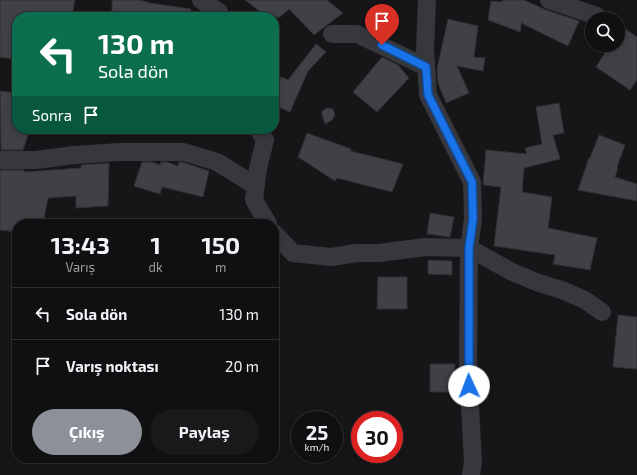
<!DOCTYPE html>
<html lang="tr">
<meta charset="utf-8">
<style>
:root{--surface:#101012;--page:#19191b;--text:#f1f3f6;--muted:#9c9d9f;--line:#303032;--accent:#8c9099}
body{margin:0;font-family:"Exo 2",sans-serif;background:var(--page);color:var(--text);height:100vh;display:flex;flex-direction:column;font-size:15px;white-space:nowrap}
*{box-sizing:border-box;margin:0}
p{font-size:13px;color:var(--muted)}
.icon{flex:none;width:22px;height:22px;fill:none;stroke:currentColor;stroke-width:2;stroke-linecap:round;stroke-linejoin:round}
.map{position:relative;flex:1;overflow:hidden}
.sheet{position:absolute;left:12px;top:219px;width:267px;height:244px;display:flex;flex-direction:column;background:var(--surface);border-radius:16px;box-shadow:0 2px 6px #0003,0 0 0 1px var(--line)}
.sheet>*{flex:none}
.guide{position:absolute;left:12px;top:12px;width:267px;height:122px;border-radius:16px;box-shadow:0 2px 6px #0003,0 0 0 1px var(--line);background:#0b6e4f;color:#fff;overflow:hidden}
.tools{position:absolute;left:585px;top:12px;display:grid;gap:8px}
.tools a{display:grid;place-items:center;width:40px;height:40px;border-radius:50%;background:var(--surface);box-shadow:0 2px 6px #0003,0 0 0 1px var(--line);font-size:20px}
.speed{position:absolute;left:291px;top:411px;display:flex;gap:8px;font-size:20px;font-weight:700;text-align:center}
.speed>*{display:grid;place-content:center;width:52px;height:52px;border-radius:50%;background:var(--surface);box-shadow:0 2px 6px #0003,0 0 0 1px var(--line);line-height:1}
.speed small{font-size:10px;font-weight:400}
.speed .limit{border:6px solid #d22;background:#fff;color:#111}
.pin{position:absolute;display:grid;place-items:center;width:34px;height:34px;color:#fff;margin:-41px -17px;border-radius:50% 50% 50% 0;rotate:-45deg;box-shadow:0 0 4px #0007}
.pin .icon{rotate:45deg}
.me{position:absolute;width:44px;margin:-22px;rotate:358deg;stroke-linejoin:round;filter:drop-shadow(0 0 3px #0008)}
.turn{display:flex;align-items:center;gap:14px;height:84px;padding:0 20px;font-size:18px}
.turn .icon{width:52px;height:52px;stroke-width:2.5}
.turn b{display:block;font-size:28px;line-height:34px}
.then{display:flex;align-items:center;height:38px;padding:0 20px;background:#0003;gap:8px;font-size:15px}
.eta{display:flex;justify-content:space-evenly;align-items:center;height:68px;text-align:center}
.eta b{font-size:24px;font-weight:700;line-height:28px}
.button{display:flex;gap:8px;margin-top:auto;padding:8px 20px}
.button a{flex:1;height:46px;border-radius:24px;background:var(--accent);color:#fff;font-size:16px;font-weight:700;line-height:46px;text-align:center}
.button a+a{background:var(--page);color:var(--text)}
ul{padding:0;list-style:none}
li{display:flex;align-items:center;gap:12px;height:52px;padding:0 20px;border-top:1px solid var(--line)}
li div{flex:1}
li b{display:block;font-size:15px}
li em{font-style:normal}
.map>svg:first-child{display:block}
</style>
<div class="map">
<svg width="637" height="475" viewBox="0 0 637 475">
<rect width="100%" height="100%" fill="#161618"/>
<!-- building -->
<g fill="#404145" stroke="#303034">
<path d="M 0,0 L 75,0 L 72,17 L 17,17 L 17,60 L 0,57 Z"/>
<path d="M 112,0 L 139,0 L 150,3 L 191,9 L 190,17 L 112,17 Z"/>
<path d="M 245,0 L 327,0 L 343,13 L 314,35 L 289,9 L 280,17 L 267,17 Z"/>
<path d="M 503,0 L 524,0 L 546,10 L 579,21 L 568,46 L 523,24 L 522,21 L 520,32 L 488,20 L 491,1 L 502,2 Z"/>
<path d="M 448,19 L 478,26 L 474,57 L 485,58 L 483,71 L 457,66 L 469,93 L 446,103 L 438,83 L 437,69 Z"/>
<path d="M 618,24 L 637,37 L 637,80 L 630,90 L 596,67 L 610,45 L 618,45 Z"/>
<path d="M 316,44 L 326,52 L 308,71 L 290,112 L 274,105 L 274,95 L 281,77 L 288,80 Z"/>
<path d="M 382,57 L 398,65 L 409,78 L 377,112 L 353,92 Z"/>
<path d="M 0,91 L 17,93 L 17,129 L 30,129 L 23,150 L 1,150 Z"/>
<path d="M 559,103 L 564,133 L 553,135 L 560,159 L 524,168 L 522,192 L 552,197 L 548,228 L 597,238 L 590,270 L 553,264 L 555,255 L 494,246 L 501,187 L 483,185 L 486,150 L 527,154 L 525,148 L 542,144 L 536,107 Z"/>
<path d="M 327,108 L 333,109 L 335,115 L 332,120 L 325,124 L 322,115 L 322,111 Z"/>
<path d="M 307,133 L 351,149 L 350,151 L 403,164 L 392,192 L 337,178 L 335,181 L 298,157 Z"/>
<path d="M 599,135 L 625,145 L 617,167 L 618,168 L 615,177 L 637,184 L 637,201 L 578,190 L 589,158 L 590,158 Z"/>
<path d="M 142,162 L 152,162 L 160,165 L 161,162 L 167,162 L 178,166 L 179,162 L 182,162 L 209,171 L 203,197 L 162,187 L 160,194 L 134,186 Z"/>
<path d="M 109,163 L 108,206 L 76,208 L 76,196 L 48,198 L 43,224 L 17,224 L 17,232 L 0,230 L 0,170 L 24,170 L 24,172 L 81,168 L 81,165 Z"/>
<path d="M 430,213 L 454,217 L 450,237 L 427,234 Z"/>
<path d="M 428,260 L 452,261 L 452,275 L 428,274 Z"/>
<path d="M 378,277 L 407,277 L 407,309 L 377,309 Z"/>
<path d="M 618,315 L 637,317 L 637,369 L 613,367 Z"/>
<path d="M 430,364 L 455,364 L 454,392 L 430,392 Z"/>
</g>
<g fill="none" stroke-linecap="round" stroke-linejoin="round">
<!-- minor -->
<g stroke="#37383d" stroke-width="18">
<path d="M 201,0 L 219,12 L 221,17"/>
<path d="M 427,0 L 425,50 L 428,95 L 472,182 L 473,219 L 469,248 L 468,370 L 473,462 L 471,475"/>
<path d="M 549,0 L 597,16"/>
<path d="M 332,34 L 357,34 L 426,67"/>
<path d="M 258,129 L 265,140 L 258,168 L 254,200 L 268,224"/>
<path d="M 0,160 L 36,160 L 74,155 L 119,152 L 184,152 L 217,162 L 256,186"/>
<path d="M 274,233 L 293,253 L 331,257 L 356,253 L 379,253 L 425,247 L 469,248 L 512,272 L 539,283 L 562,290 L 585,300 L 602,312"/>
</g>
</g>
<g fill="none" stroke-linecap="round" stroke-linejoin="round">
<!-- route casing -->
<g stroke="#114b97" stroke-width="10">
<path id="route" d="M 382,45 L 426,67 L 428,95 L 472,182 L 473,219 L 469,248 L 469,386"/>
</g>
<!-- route -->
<use href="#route" stroke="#1a73e8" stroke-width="7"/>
</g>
</svg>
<div class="tools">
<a><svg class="icon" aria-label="search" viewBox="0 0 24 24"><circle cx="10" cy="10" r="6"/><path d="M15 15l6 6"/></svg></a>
</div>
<div class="speed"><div>25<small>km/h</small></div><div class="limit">30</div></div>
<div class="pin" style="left:382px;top:45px;background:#d93025"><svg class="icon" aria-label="arrive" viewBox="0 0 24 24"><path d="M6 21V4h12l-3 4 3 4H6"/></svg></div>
<svg class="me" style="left:469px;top:386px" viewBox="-20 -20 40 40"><circle r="19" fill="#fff"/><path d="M0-13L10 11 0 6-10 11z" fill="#1a73e8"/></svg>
<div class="guide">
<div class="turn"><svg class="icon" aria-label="left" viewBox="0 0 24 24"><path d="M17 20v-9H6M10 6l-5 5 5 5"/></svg><div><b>130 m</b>Sola dön</div></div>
<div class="then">Sonra<svg class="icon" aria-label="arrive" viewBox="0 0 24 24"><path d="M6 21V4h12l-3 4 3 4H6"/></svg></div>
</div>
<section class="sheet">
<div class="eta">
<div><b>13:43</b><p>Varış</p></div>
<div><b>1</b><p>dk</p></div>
<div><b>150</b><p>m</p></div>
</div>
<ul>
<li><svg class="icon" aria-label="left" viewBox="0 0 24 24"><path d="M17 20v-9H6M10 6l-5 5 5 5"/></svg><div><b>Sola dön</b></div><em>130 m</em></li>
<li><svg class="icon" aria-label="arrive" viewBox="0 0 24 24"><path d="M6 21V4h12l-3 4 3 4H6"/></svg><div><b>Varış noktası</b></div><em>20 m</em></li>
</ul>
<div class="button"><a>Çıkış</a><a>Paylaş</a></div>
</section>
</div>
